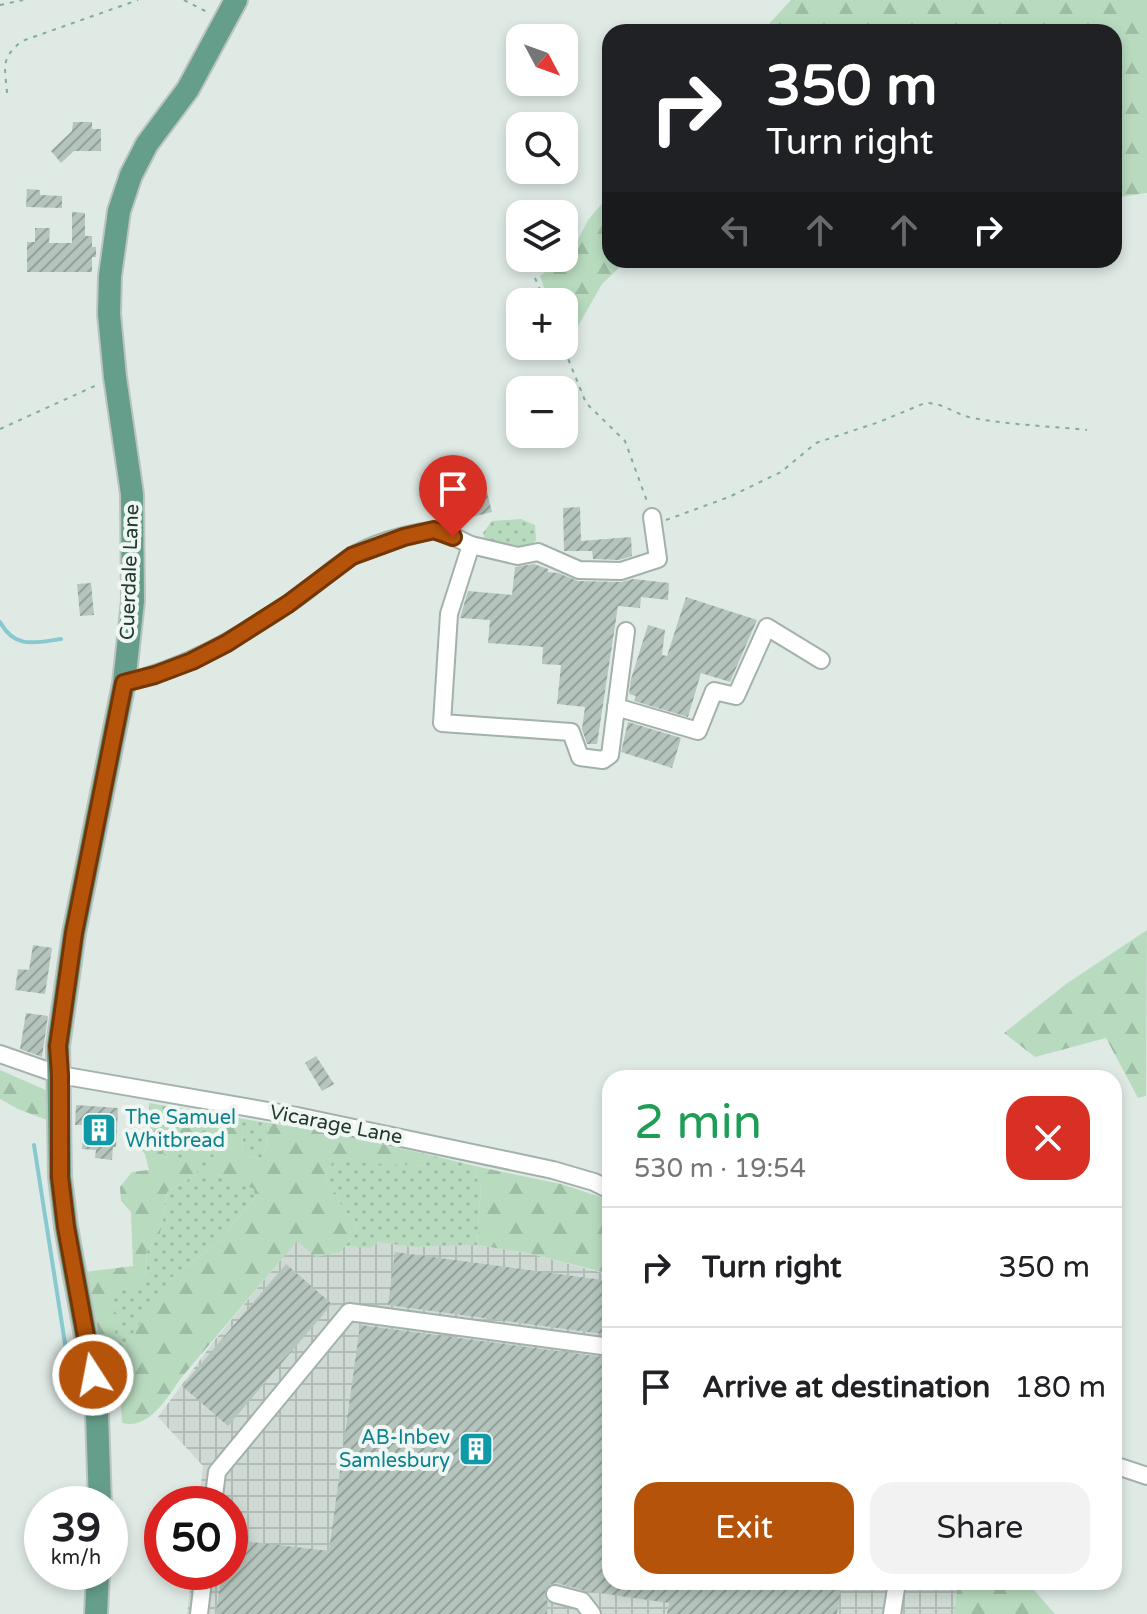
<!DOCTYPE html>
<meta charset="utf-8">
<style>
:root{--surface:#fff;--page:#f2f2f2;--text:#202124;--muted:#757577;--line:#e0e0e0;--accent:#b45309}
body{margin:0;font-family:"Varela Round",sans-serif;background:var(--page);color:var(--text);height:100vh;display:flex;flex-direction:column;font-size:30px;white-space:nowrap}
*{box-sizing:border-box;margin:0}
p{font-size:26px;color:var(--muted)}
.icon{flex:none;width:44px;height:44px;fill:none;stroke:currentColor;stroke-width:2;stroke-linecap:round;stroke-linejoin:round}
.map{position:relative;flex:1;overflow:hidden}
.drawer{position:absolute;left:602px;top:1070px;width:520px;height:520px;display:flex;flex-direction:column;background:var(--surface);border-radius:24px;box-shadow:0 4px 12px #0003}
.drawer>*{flex:none}
.banner{position:absolute;left:602px;top:24px;width:520px;height:244px;border-radius:24px;box-shadow:0 4px 12px #0003;background:#202124;color:#fff;overflow:hidden}
.needle{width:52px;rotate:131deg}
.tools{position:absolute;left:506px;top:24px;display:grid;gap:16px}
.tools a{display:grid;place-items:center;width:72px;height:72px;border-radius:16px;background:var(--surface);box-shadow:0 4px 12px #0003;font-size:40px}
.speed{position:absolute;left:24px;top:1486px;display:flex;gap:16px;font-size:40px;font-weight:700;text-align:center}
.speed>*{display:grid;place-content:center;width:104px;height:104px;border-radius:50%;background:var(--surface);box-shadow:0 4px 12px #0003;line-height:1}
.speed small{font-size:20px;font-weight:400}
.speed .limit{border:12px solid #d22;background:#fff;color:#111}
.pin{position:absolute;display:grid;place-items:center;width:68px;height:68px;color:#fff;margin:-82px -34px;border-radius:50% 50% 50% 0;rotate:-45deg;box-shadow:0 0 8px #0007}
.pin .icon{rotate:45deg}
.me{position:absolute;width:88px;margin:-44px;rotate:349deg;stroke-linejoin:round;filter:drop-shadow(0 0 6px #0008)}
.turn{display:flex;align-items:center;gap:28px;height:168px;padding:0 32px;font-size:36px}
.turn .icon{width:104px;height:104px;stroke-width:2.5}
.turn b{display:block;font-size:56px;line-height:68px}
.lanes{display:flex;align-items:center;height:76px;padding:0 32px;background:#0003;justify-content:center;gap:40px;direction:ltr}
.lanes .off{opacity:.35}
.round{display:grid;place-items:center;flex:none;width:84px;height:84px;border-radius:24px;background:var(--page)}
.summary{display:flex;align-items:center;justify-content:space-between;height:136px;padding:0 32px}
h1{font-size:48px;font-weight:600;line-height:60px;color:#1e9e55}
.button{display:flex;gap:16px;margin-top:auto;padding:16px 32px}
.button a{flex:1;height:92px;border-radius:24px;background:var(--accent);color:#fff;font-size:32px;font-weight:600;line-height:92px;text-align:center}
.button a+a{background:var(--page);color:var(--text)}
ul{padding:0;list-style:none}
li{display:flex;align-items:center;gap:24px;height:120px;padding:0 32px;border-top:2px solid var(--line)}
li div{flex:1}
li b{display:block;font-size:30px}
li em{font-style:normal}
.map>svg:first-child{display:block}
</style>
<div class="map">
<svg width="1147" height="1614" viewBox="0 0 1147 1614">
<defs>
<pattern id="industrial-grid" width="8" height="8" patternUnits="userSpaceOnUse" patternTransform="scale(2)"><rect width="8" height="8" fill="#cedad3"/><path d="M0 4h8M4 0v8" fill="none" stroke="#b1bcb6"/></pattern>
<pattern id="grass-dots" width="8" height="8" patternUnits="userSpaceOnUse" patternTransform="scale(2)"><rect width="8" height="8" fill="#b8dbbf"/><path d="M2 2h.1M6 6h.1" fill="none" stroke="#9ebda5" stroke-width="1.8" stroke-linecap="round"/></pattern>
<pattern id="forest-firs" width="22" height="20" patternUnits="userSpaceOnUse" patternTransform="scale(2)"><rect width="22" height="20" fill="#b8dbbf"/><path d="M5 1l3.5 6h-7zM16 11l3.5 6h-7z" fill="#9ebda5"/></pattern>
<pattern id="building-hatch" width="6" height="6" patternUnits="userSpaceOnUse" patternTransform="scale(2)"><rect width="6" height="6" fill="#b5c5bd"/><path d="M-1 1l2-2M0 6l6-6M5 7l2-2" fill="none" stroke="#93a19a"/></pattern>
</defs>
<rect width="100%" height="100%" fill="#dfeae5"/>
<!-- industrial -->
<path fill="url(#industrial-grid)" d="M 297,1240 L 339,1252 L 345,1246 L 371,1248 L 378,1242 L 413,1247 L 477,1245 L 528,1253 L 610,1275 L 610,1582 L 958,1582 L 954,1614 L 187,1614 L 192,1572 L 230,1572 L 230,1504 L 199,1504 L 203,1466 L 158,1417 L 214,1341 Z"/>
<!-- grass -->
<g fill="url(#grass-dots)">
<path d="M 521,519 L 535,525 L 536,540 L 526,551 L 488,548 L 483,533 L 492,521 Z"/>
<path d="M 149,1103 L 268,1123 L 266,1149 L 260,1159 L 248,1156 L 242,1151 L 243,1129 L 219,1153 L 216,1174 L 255,1189 L 255,1197 L 220,1241 L 171,1278 L 126,1345 L 116,1338 C 114,1328 111,1315 111,1305 C 113,1288 137,1288 144,1276 C 148,1270 146,1259 146,1251 L 160,1235 L 167,1192 L 197,1174 L 196,1128 L 179,1125 L 177,1130 L 186,1138 L 184,1162 L 173,1162 L 164,1155 L 162,1144 L 156,1133 L 150,1132 Z"/>
<path d="M 430,1155 L 479,1167 L 475,1176 L 481,1184 L 477,1245 L 413,1247 L 378,1242 L 371,1248 L 345,1246 L 357,1232 L 356,1222 L 342,1208 L 336,1193 L 328,1186 L 325,1176 L 333,1160 L 422,1166 Z"/>
</g>
<!-- forest -->
<g fill="url(#forest-firs)">
<path d="M 791,0 L 1147,0 L 1147,193 L 1114,198 L 1114,32 L 767,32 L 768,25 Z"/>
<path d="M 610,194 L 610,260 L 627,260 L 602,284 L 578,326 L 568,334 L 564,344 L 564,302 L 549,302 L 540,276 L 572,252 L 588,220 Z"/>
<path d="M 1147,930 L 1146,1096 L 1138,1098 L 1106,1038 L 1035,1057 L 1004,1033 L 1066,984 Z"/>
<path d="M 0,1070 L 48,1091 L 47,1120 L 18,1109 L 0,1099 Z"/>
<path d="M 237,1121 L 243,1129 L 242,1151 L 248,1156 L 260,1159 L 266,1149 L 268,1123 L 318,1130 L 430,1155 L 422,1166 L 333,1161 L 325,1176 L 328,1186 L 336,1193 L 342,1208 L 356,1221 L 357,1232 L 340,1252 L 316,1257 L 297,1241 L 181,1378 C 167,1398 149,1430 122,1423 L 120,1394 L 130,1379 L 130,1365 L 122,1360 L 115,1361 L 113,1372 L 104,1374 L 85,1272 L 133,1266 L 131,1212 L 121,1201 L 120,1187 L 132,1172 L 149,1170 L 145,1154 L 132,1140 L 144,1132 L 156,1133 L 162,1144 L 164,1155 L 173,1162 L 183,1162 L 186,1139 L 176,1129 L 180,1124 L 196,1128 L 200,1138 L 197,1174 L 167,1192 L 160,1235 L 146,1251 C 146,1259 148,1270 144,1276 C 137,1289 117,1285 111,1306 L 120,1318 L 115,1331 L 116,1338 L 125,1345 L 171,1278 L 220,1241 L 255,1197 L 254,1189 L 216,1174 L 210,1174 L 207,1165 L 212,1157 L 219,1153 L 219,1135 L 227,1126 Z"/>
<path d="M 479,1167 L 561,1184 L 610,1200 L 610,1274 L 528,1253 L 477,1245 L 481,1185 L 475,1176 Z"/>
<path d="M 958,1582 L 1031,1582 L 1033,1589 L 1055,1614 L 954,1614 Z"/>
</g>
<g fill="none" stroke-linecap="round" stroke-linejoin="round">
<!-- stream -->
<g stroke="#88c9cf" stroke-width="4">
<path d="M 0,622 C 15,649 34,643 61,639"/>
<path d="M 34,1145 L 71,1382"/>
</g>
</g>
<!-- building -->
<g fill="url(#building-hatch)">
<path d="M 73,122 L 92,122 L 92,129 L 101,129 L 101,151 L 74,151 L 61,163 L 51,151 L 72,131 Z"/>
<path d="M 27,189 L 40,190 L 40,195 L 62,196 L 62,208 L 26,207 Z"/>
<path d="M 72,212 L 85,213 L 85,236 L 92,236 L 92,247 L 96,247 L 96,257 L 92,257 L 92,272 L 27,272 L 27,242 L 35,242 L 35,228 L 50,228 L 49,243 L 72,243 Z"/>
<path d="M 486,488 L 492,512 L 456,521 L 450,498 Z"/>
<path d="M 580,507 L 581,541 L 631,537 L 632,556 L 619,560 L 593,559 L 592,551 L 564,551 L 563,508 Z"/>
<path d="M 534,564 L 548,569 L 548,572 L 558,573 L 578,581 L 621,582 L 633,579 L 669,583 L 668,600 L 641,597 L 640,608 L 618,606 L 597,744 L 587,744 L 582,729 L 585,707 L 557,704 L 561,665 L 542,664 L 543,647 L 488,643 L 490,620 L 460,618 L 468,591 L 512,595 L 515,567 Z"/>
<path d="M 91,583 L 94,615 L 80,616 L 77,584 Z"/>
<path d="M 686,597 L 757,620 L 730,682 L 701,673 L 688,717 L 634,701 L 636,696 L 629,694 L 631,679 L 648,625 L 665,630 L 662,655 L 667,656 Z"/>
<path d="M 628,722 L 681,738 L 672,768 L 621,752 Z"/>
<path d="M 33,945 L 52,948 L 45,994 L 15,990 L 18,969 L 29,970 Z"/>
<path d="M 26,1013 L 48,1016 L 42,1057 L 20,1049 Z"/>
<path d="M 316,1056 L 334,1084 L 322,1091 L 305,1063 Z"/>
<path d="M 76,1105 L 118,1108 L 116,1147 L 113,1147 L 112,1160 L 95,1158 L 96,1150 L 82,1149 L 84,1125 L 75,1125 Z"/>
<path d="M 395,1252 L 610,1281 L 610,1335 L 388,1305 Z"/>
<path d="M 286,1264 L 332,1304 L 228,1426 L 182,1386 Z"/>
<path d="M 360,1325 L 610,1358 L 610,1582 L 842,1582 L 837,1614 L 667,1614 L 669,1603 L 586,1591 L 557,1583 L 551,1584 L 545,1591 L 545,1598 L 548,1602 L 547,1614 L 216,1614 L 222,1572 L 230,1572 L 230,1556 L 240,1557 L 243,1541 L 329,1551 Z"/>
</g>
<g fill="none" stroke-linecap="round" stroke-linejoin="round">
<!-- minor casing -->
<g stroke="#a2b2ab" stroke-width="20">
<g id="minor">
<path d="M 471,545 L 518,556 L 538,552 L 579,570 L 621,571 L 658,559 L 652,517"/>
<path d="M 124,683 C 185,668 233,641 285,606 C 307,592 327,573 349,558 C 371,544 405,534 431,531 C 443,530 460,540 471,545 L 449,614 L 442,723 L 571,732 L 580,757 L 603,760 L 610,755 L 626,631"/>
<path d="M 616,707 L 698,731 L 714,691 L 736,696 L 767,627 L 821,660"/>
<path d="M 0,1054 L 60,1075 L 297,1116 L 553,1170 L 594,1182 L 610,1190"/>
<path d="M 1114,1465 L 1147,1476"/>
<path d="M 213,1504 L 217,1472 L 349,1312 L 610,1347"/>
<path d="M 555,1594 L 582,1601 L 592,1614"/>
<path d="M 199,1614 L 204,1572"/>
<path d="M 892,1614 L 897,1582"/>
</g>
</g>
<!-- major casing -->
<g stroke="#bcc4c1" stroke-width="26">
<g id="major">
<path d="M 100,1504 L 97,1415 L 93,1375 L 66,1227 L 60,1177 L 58,1046 L 74,933 L 124,683 L 133,601 L 132,494 L 115,377 L 109,314 L 110,276 L 119,211 L 131,175 L 147,144 L 188,89 L 236,0"/>
<path d="M 96,1614 L 98,1572"/>
</g>
</g>
<!-- path -->
<g stroke="#80ad9c" stroke-width="2" stroke-dasharray="4 6" stroke-linecap="butt">
<path d="M 184,0 L 207,12"/>
<path d="M 0,5 L 23,0"/>
<path d="M 7,93 C 5,66 0,59 22,41 L 138,0"/>
<path d="M 535,278 L 545,302"/>
<path d="M 554,346 L 567,356 L 586,403 L 625,441 L 648,504"/>
<path d="M 0,429 L 97,385"/>
<path d="M 666,520 L 729,497 L 781,472 L 816,443 L 879,422 L 925,403 C 943,402 955,415 973,418 C 1010,425 1049,426 1087,430"/>
</g>
<!-- minor -->
<use href="#minor" stroke="#fff" stroke-width="16"/>
<!-- major -->
<use href="#major" stroke="#659f8b" stroke-width="22"/>
</g>
<g fill="none" stroke-linecap="round" stroke-linejoin="round">
<!-- route casing -->
<g stroke="#753606" stroke-width="20">
<path id="route" d="M 93,1375 L 66,1227 L 60,1177 L 60,1075 L 58,1046 L 74,933 L 124,683 L 155,675 L 192,661 L 227,643 L 288,604 L 352,556 L 404,537 L 434,530 L 453,537"/>
</g>
<!-- route -->
<use href="#route" stroke="#b45309" stroke-width="14"/>
</g>
<!-- icons -->
<defs>
<g id="building-square" transform="scale(1.8)"><rect x="-9" y="-9" width="18" height="18" rx="4" fill="#0f9aa8" stroke="#f0f7f3"/><path d="M-4-6H4V6H1V3H-1V6H-4ZM-2.5-4.3h1.7v1.8h-1.7ZM.8-4.3h1.7v1.8H.8ZM-2.5-1h1.7V.8h-1.7ZM.8-1h1.7V.8H.8Z" fill="#fff"/></g>
</defs>
<g fill-rule="evenodd">
<use href="#building-square" x="99" y="1130"/>
<use href="#building-square" x="476" y="1449"/>
</g>
<g text-anchor="middle" dominant-baseline="central" stroke-width="8" stroke-linejoin="round" paint-order="stroke">
<!-- street labels -->
<g font-size="20" fill="#213a31" stroke="#f0f7f3">
<text transform="translate(130 572) rotate(-88)">Cuerdale Lane</text>
<text transform="translate(336 1125) rotate(11)">Vicarage Lane</text>
</g>
<!-- culture labels -->
<g font-size="20" fill="#0d838f" stroke="#f0f7f3" text-anchor="start">
<text x="125" y="1118">The Samuel<tspan x="125" dy="23">Whitbread</tspan></text>
<text x="450" y="1438" text-anchor="end">AB-Inbev<tspan x="450" dy="23">Samlesbury</tspan></text>
</g>
</g>
</svg>
<div class="tools">
<a><svg class="needle" viewBox="-14 -14 28 28"><path d="M0-13l5 13h-10z" fill="#e53935"/><path d="M0 13l5-13h-10z" fill="#757577"/></svg></a>
<a><svg class="icon" aria-label="search" viewBox="0 0 24 24"><circle cx="10" cy="10" r="6"/><path d="M15 15l6 6"/></svg></a>
<a><svg class="icon" aria-label="layers" viewBox="0 0 24 24"><path d="M12 4l9 5-9 5-9-5zM3 14l9 5 9-5"/></svg></a>
<a>+</a>
<a>−</a>
</div>
<div class="speed"><div>39<small>km/h</small></div><div class="limit">50</div></div>
<div class="pin" style="left:453px;top:537px;background:#d93025"><svg class="icon" aria-label="arrive" viewBox="0 0 24 24"><path d="M6 21V4h12l-3 4 3 4H6"/></svg></div>
<svg class="me" style="left:93px;top:1375px" viewBox="-20 -20 40 40"><circle r="17" fill="#b45309" stroke="#fff" stroke-width="3"/><path d="M0-11L8 9 0 5-8 9z" fill="#fff"/></svg>
<div class="banner">
<div class="turn"><svg class="icon" aria-label="right" viewBox="0 0 24 24"><path d="M7 20v-9h11M14 6l5 5-5 5"/></svg><div><b>350 m</b>Turn right</div></div>
<div class="lanes"><svg class="icon off" aria-label="left" viewBox="0 0 24 24"><path d="M17 20v-9H6M10 6l-5 5 5 5"/></svg><svg class="icon off" aria-label="ahead" viewBox="0 0 24 24"><path d="M12 20V5M6 11l6-6 6 6"/></svg><svg class="icon off" aria-label="ahead" viewBox="0 0 24 24"><path d="M12 20V5M6 11l6-6 6 6"/></svg><svg class="icon" aria-label="right" viewBox="0 0 24 24"><path d="M7 20v-9h11M14 6l5 5-5 5"/></svg></div>
</div>
<section class="drawer">
<div class="summary"><div><h1>2 min</h1><p>530 m · 19:54</p></div><a class="round" style="background:#d93025;color:#fff"><svg class="icon" aria-label="close" viewBox="0 0 24 24"><path d="M6 6l12 12M18 6L6 18"/></svg></a></div>
<ul>
<li><svg class="icon" aria-label="right" viewBox="0 0 24 24"><path d="M7 20v-9h11M14 6l5 5-5 5"/></svg><div><b>Turn right</b></div><em>350 m</em></li>
<li><svg class="icon" aria-label="arrive" viewBox="0 0 24 24"><path d="M6 21V4h12l-3 4 3 4H6"/></svg><div><b>Arrive at destination</b></div><em>180 m</em></li>
</ul>
<div class="button"><a>Exit</a><a>Share</a></div>
</section>
</div>
